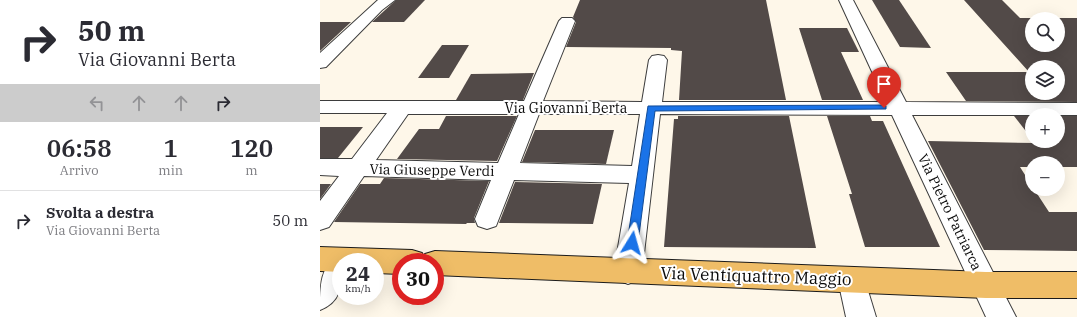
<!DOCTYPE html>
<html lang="it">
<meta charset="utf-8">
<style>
:root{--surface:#fff;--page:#f7f7f7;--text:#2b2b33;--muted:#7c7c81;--line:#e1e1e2}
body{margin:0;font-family:"IBM Plex Serif",serif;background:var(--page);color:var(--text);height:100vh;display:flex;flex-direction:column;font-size:15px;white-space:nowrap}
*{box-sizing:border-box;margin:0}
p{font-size:13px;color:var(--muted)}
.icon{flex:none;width:22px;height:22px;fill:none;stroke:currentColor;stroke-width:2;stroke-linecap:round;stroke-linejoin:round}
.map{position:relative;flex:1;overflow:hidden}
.panel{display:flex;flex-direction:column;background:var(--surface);width:320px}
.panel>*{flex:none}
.banner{background:#fff;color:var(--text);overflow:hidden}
.tools{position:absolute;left:705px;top:12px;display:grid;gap:8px}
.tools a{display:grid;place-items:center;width:40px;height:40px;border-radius:50%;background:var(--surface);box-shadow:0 4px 16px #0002;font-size:20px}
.speed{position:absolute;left:12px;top:253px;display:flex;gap:8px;font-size:20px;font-weight:700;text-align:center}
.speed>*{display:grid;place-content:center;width:52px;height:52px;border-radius:50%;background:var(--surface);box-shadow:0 4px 16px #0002;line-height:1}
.speed small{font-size:10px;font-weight:400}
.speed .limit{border:6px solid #d22;background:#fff;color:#111}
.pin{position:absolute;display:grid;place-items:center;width:34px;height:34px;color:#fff;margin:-41px -17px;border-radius:50% 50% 50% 0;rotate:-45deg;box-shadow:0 0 4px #0007}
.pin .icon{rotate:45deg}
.me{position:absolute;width:44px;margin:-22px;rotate:8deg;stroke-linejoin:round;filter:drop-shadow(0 0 3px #0008)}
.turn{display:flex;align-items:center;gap:14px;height:84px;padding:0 12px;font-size:18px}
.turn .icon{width:52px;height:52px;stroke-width:2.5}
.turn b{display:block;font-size:28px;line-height:34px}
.lanes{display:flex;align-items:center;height:38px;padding:0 12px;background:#0003;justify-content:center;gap:20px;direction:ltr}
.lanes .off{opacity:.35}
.eta{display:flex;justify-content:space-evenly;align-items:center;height:68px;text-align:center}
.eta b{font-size:24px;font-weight:600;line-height:28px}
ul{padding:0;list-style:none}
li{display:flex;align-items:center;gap:12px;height:60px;padding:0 12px;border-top:1px solid var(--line)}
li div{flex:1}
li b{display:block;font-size:15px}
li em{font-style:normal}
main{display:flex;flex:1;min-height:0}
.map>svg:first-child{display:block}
</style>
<main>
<section class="panel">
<div class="banner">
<div class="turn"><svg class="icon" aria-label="right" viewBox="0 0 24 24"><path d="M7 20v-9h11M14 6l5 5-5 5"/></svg><div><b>50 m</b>Via Giovanni Berta</div></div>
<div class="lanes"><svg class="icon off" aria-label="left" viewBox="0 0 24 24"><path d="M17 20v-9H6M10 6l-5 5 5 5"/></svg><svg class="icon off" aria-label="ahead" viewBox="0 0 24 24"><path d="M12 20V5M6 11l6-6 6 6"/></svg><svg class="icon off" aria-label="ahead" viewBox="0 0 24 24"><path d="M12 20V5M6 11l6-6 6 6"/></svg><svg class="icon" aria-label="right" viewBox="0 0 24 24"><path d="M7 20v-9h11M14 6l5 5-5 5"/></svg></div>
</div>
<div class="eta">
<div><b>06:58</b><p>Arrivo</p></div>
<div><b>1</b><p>min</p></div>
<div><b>120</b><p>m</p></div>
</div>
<ul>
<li><svg class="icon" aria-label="right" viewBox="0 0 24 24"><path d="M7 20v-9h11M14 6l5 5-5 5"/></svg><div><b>Svolta a destra</b><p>Via Giovanni Berta</p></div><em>50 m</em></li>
</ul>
</section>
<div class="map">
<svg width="757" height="317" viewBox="0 0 757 317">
<rect width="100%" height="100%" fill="#fef7e9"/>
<!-- building -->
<g fill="#524a48" fill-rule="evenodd">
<path d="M 76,0 L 105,0 L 84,22 L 52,22 Z"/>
<path d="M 260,0 L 446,0 L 466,100 L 359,100 L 362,51 L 351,50 L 351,48 L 246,47 L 256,22 L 253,17 Z"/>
<path d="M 552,0 L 579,0 L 611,48 L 580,47 Z"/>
<path d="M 644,0 L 682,0 L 700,18 L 757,18 L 757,102 L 646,101 L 626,72 L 709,72 ZM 712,19 L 738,19 L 738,45 L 712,45 ZM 712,67 L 738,67 L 738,93 L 712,93 Z"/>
<path d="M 0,22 L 31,22 L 0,51 Z"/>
<path d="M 479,28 L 527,28 L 539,52 L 521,52 L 543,100 L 502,100 Z"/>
<path d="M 122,45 L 149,45 L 129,78 L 98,78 Z"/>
<path d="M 214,73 L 203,100 L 136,100 L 151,74 Z"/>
<path d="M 126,116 L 197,116 L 177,161 L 77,159 L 99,129 L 119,129 Z"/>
<path d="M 358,116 L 469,116 L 496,248 L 344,247 L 354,119 L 358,119 Z"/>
<path d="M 507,116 L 550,116 L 552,121 L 563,121 L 620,247 L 545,247 L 529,194 L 532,194 Z"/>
<path d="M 694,116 L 712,116 L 712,139 Z"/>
<path d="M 738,116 L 757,116 L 757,167 L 738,167 L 738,163 L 712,163 L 712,167 L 700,167 L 712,186 L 712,189 L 714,189 L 729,212 L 757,212 L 757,251 L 664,250 L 608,141 L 715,143 L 714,141 L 738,141 Z"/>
<path d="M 0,127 L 43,127 L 18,158 L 0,158 Z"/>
<path d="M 215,130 L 294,130 L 286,164 L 202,162 Z"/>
<path d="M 64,178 L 169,181 L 154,218 L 155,223 L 147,223 L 146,224 L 14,222 L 40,184 L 60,184 Z"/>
<path d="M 195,182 L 282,184 L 273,224 L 179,223 Z"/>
<path d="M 0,184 L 11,184 L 0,199 Z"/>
</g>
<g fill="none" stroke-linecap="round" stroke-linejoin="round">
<!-- minor casing -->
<g stroke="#3d3d3d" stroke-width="2">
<g id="minor">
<path d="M 58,0 L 75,0 L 62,10 L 6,67 L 0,68 L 0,53 Z"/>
<path d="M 519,0 L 533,0 L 586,102 L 757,103 L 757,115 L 592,115 L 696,317 L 666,317 L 572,115 L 340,114 L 322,271 L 318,280 L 308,284 L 298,280 L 294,271 L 309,183 L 194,180 L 176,226 L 167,229 L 158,226 L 155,219 L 171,180 L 44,176 L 9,227 L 0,230 L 0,201 L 19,176 L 0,175 L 0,159 L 32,159 L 67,113 L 0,113 L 0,101 L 204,101 L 239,21 L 242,18 L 252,18 L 255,21 L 223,101 L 322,102 L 329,60 L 332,56 L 338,55 L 344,56 L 347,60 L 342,102 L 566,102 ZM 88,114 L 199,114 L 178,163 L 56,160 ZM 219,114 L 320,114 L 312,166 L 200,163 Z"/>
<path d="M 21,254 L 31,257 L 33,262 L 21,262 C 21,284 23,301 0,310 C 0,286 0,264 21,254 Z"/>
<path d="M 532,267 L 542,271 L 556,317 L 526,317 L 518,280 L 522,271 Z"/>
</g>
</g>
<!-- major casing -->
<g stroke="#1b1b1b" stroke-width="2">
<path id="major" d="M 0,247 L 92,250 L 102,253 L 104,258 L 105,254 L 115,251 L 666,272 L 757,272 L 757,298 L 666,298 L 115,275 L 115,262 L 81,262 L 81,274 L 55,273 L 55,262 L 21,262 L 21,272 L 0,271 Z"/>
</g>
<!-- minor -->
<use href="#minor" fill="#fff" fill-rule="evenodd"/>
<!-- major -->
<use href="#major" fill="#efbd67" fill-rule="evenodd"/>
</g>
<!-- route -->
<path fill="#1a73e8" stroke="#114b97" d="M 564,105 L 566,106 L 566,109 L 335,111 L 318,243 L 316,246 L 308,246 L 307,243 L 328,106 Z"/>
<g text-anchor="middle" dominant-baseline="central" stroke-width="4" stroke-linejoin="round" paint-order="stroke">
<!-- street labels -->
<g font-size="14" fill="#0a0a0a" stroke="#fff">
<text x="246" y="108">Via Giovanni Berta</text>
<text transform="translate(112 170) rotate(1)">Via Giuseppe Verdi</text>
<text transform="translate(630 212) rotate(64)">Via Pietro Patriarca</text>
</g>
<!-- near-street labels -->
<g font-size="17" fill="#0a0a0a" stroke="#fff">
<text transform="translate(436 276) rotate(2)">Via Ventiquattro Maggio</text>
</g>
</g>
</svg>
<div class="tools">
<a><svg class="icon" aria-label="search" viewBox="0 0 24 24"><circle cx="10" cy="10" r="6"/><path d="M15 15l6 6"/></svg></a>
<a><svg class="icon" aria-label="layers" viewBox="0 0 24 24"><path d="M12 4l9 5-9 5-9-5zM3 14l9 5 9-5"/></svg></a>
<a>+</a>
<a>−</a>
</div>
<div class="speed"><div>24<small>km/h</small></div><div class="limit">30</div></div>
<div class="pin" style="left:564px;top:108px;background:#d93025"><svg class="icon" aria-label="arrive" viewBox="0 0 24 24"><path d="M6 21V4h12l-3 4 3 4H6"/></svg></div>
<svg class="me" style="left:312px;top:243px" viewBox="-20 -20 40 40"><path d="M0-17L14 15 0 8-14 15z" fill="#1a73e8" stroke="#fff" stroke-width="4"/></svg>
</div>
</main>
